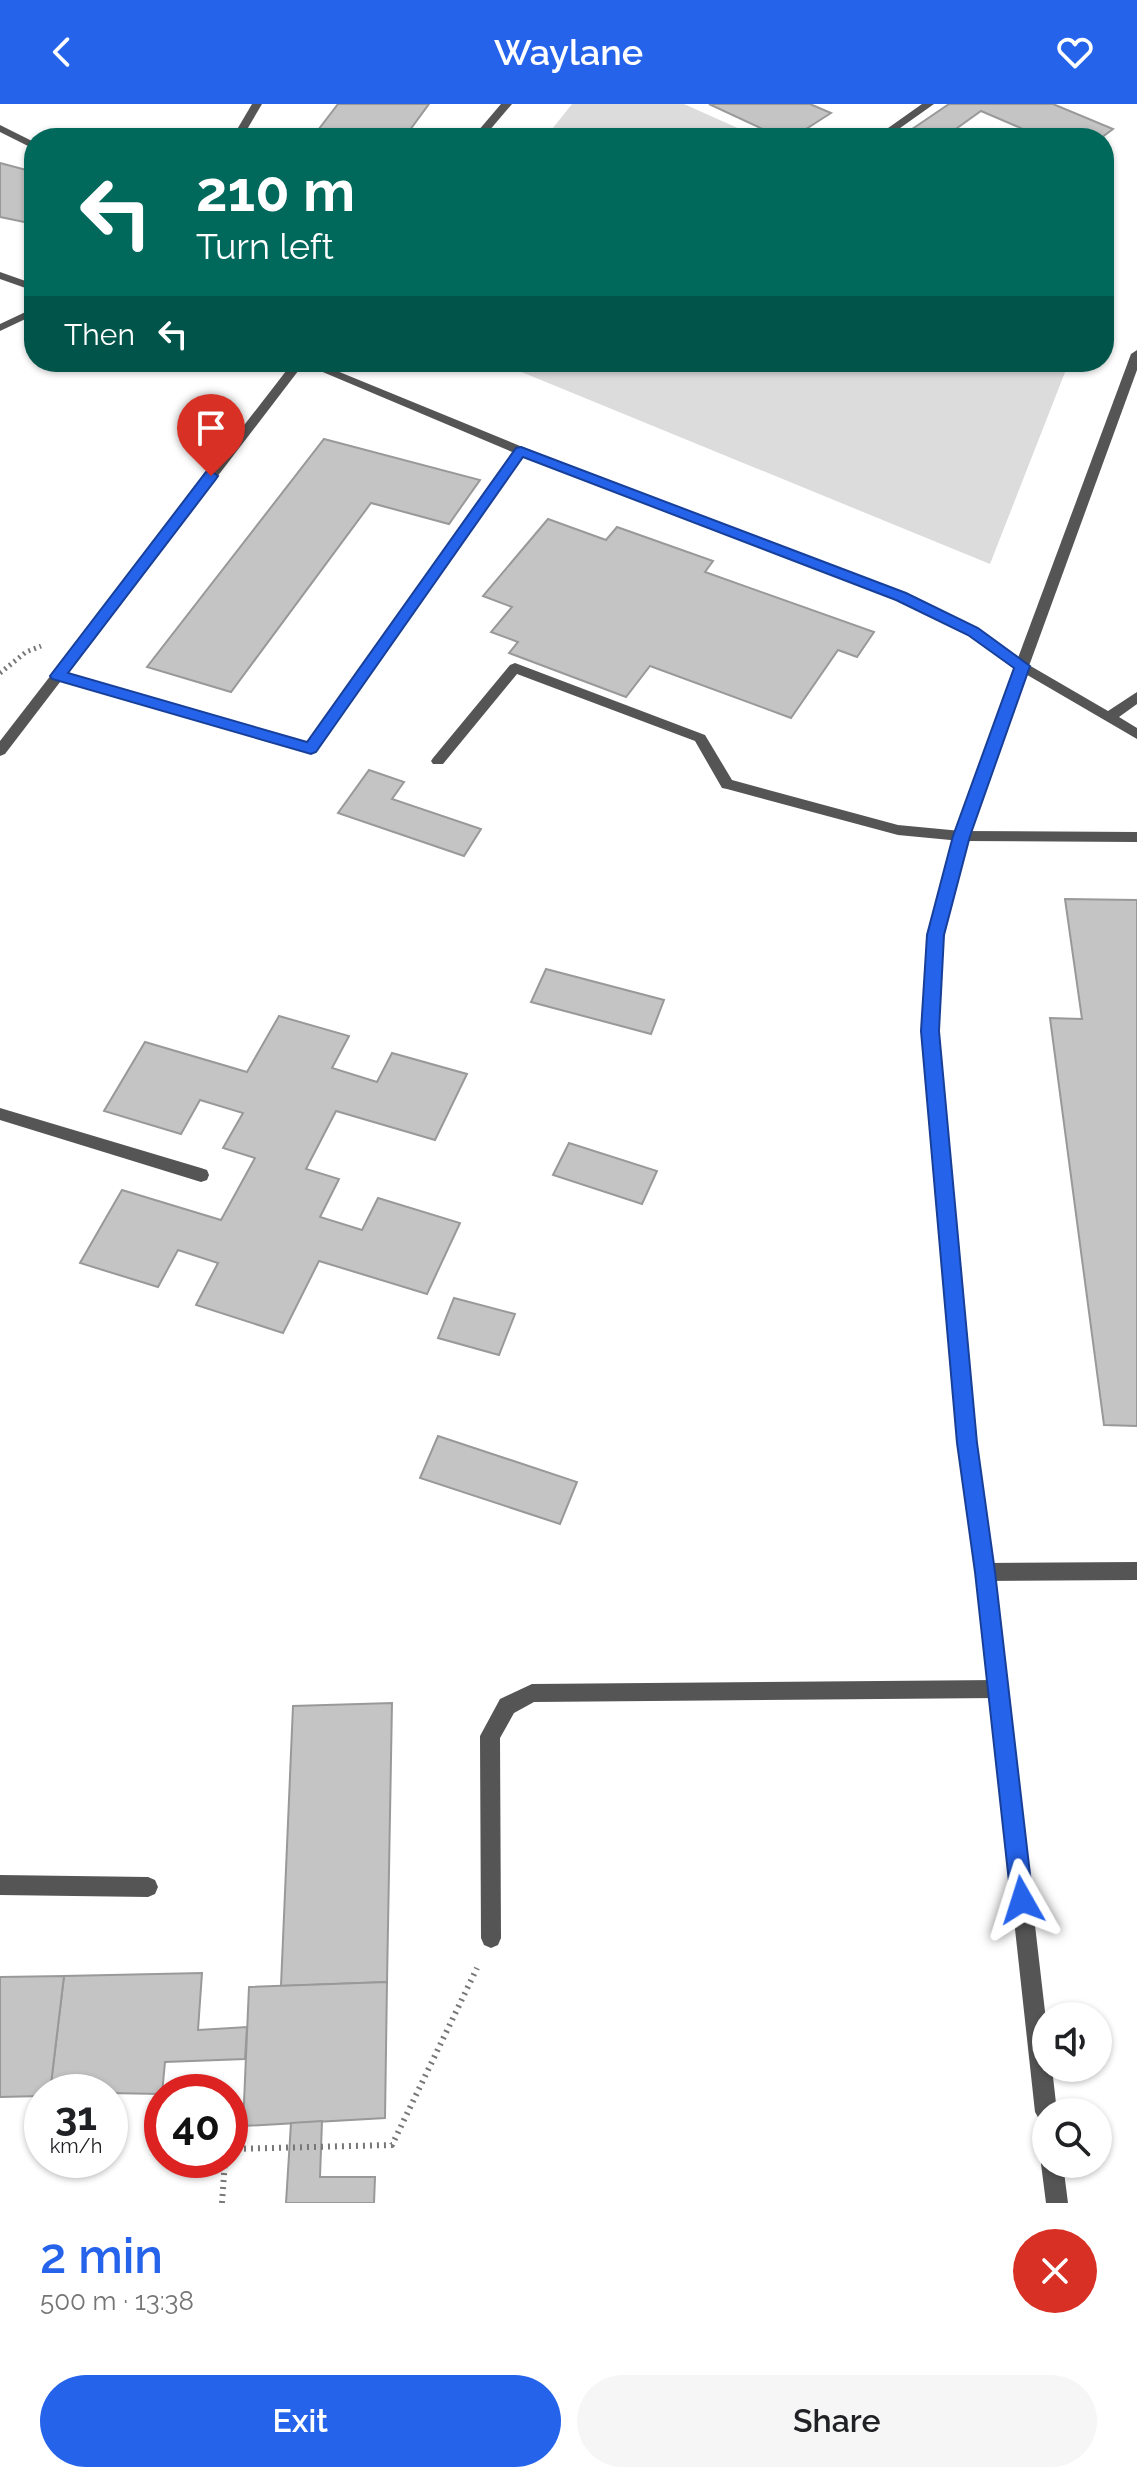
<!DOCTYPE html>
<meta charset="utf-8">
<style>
:root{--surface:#fff;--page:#f6f6f6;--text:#202124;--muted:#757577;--accent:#2563eb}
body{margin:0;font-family:Raleway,sans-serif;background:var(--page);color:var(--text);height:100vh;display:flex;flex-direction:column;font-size:30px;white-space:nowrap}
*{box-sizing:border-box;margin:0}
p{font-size:26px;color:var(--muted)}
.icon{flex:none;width:44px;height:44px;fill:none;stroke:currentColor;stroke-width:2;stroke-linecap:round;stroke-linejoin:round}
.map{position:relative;height:2099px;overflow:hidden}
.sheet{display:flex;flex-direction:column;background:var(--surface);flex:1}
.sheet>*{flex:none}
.guide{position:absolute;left:24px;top:24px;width:1090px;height:244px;border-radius:32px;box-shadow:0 2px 6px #0004;background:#00695c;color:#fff;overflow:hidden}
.fabs{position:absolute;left:1032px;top:1898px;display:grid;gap:16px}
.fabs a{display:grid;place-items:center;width:80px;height:80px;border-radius:50%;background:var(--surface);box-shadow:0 2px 6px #0004;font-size:40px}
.speed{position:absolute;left:24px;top:1970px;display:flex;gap:16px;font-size:40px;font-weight:700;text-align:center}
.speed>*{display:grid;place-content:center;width:104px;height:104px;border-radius:50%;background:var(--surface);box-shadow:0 2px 6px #0004;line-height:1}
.speed small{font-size:20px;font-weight:400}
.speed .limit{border:12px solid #d22;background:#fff;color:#111}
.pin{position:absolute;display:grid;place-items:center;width:68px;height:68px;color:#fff;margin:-82px -34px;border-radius:50% 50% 50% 0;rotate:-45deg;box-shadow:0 0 8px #0007}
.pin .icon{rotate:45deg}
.me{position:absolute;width:88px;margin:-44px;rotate:354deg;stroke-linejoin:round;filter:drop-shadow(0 0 6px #0008)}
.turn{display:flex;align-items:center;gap:28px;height:168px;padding:0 40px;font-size:36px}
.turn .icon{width:104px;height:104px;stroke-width:2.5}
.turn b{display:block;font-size:56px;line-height:68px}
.then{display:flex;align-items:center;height:76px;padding:0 40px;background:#0003;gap:16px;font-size:30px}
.round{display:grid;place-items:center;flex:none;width:84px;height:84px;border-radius:42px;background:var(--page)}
.overview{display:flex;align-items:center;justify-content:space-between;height:136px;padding:0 40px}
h1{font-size:48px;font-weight:600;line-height:60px;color:var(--accent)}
.action{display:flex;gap:16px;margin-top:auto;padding:16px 40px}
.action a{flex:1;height:92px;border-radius:48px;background:var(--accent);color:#fff;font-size:32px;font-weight:600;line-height:92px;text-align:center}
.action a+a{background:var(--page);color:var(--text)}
header{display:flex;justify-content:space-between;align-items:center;height:104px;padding:0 40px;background:var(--accent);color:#fff;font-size:36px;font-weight:600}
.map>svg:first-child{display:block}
</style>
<header><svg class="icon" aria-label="back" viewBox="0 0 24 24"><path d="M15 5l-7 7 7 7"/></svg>Waylane<svg class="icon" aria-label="heart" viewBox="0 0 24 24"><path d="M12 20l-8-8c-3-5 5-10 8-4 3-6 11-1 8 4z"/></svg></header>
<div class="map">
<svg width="1137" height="2099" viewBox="0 0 1137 2099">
<rect width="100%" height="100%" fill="#fff"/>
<!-- green -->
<g fill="#dcdcdc">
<path d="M 572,0 L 684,0 L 760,34 L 545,34 Z"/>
<path d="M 497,258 L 1069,258 L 990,460 Z"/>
</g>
<!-- building -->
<g fill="#c4c4c4" stroke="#999" stroke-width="2">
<path d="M 338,0 L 429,0 L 404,34 L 312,34 Z"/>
<path d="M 709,0 L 810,0 L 831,9 L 792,34 L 782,34 Z"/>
<path d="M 949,0 L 1053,0 L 1113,25 L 1101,34 L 1044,34 L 981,7 L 953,27 L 968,34 L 899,34 Z"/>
<path d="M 0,59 L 34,68 L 34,120 L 0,113 Z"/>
<path d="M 324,335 L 480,376 L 449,420 L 371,399 L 231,588 L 147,563 Z"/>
<path d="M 548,415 L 606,436 L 617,423 L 713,457 L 705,468 L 874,528 L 857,553 L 838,546 L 791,614 L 650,562 L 626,593 L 509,549 L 518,538 L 491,528 L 512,503 L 483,492 Z"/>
<path d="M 369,666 L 404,678 L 392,695 L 481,725 L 464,752 L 338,709 Z"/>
<path d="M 1065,795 L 1137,796 L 1137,1322 L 1104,1321 L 1050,914 L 1082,915 Z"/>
<path d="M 546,865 L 664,896 L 651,930 L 531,898 Z"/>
<path d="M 279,912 L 349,932 L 332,964 L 377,978 L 392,949 L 467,970 L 435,1036 L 336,1007 L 306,1065 L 339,1075 L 320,1113 L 362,1126 L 378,1094 L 460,1119 L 427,1190 L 319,1157 L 283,1229 L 196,1201 L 218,1159 L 178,1146 L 158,1183 L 80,1159 L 122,1086 L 221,1116 L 255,1054 L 223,1044 L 243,1009 L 200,996 L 181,1030 L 104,1007 L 145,938 L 247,968 Z"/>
<path d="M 569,1039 L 657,1067 L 642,1100 L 553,1071 Z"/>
<path d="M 454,1194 L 515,1210 L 499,1251 L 438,1234 Z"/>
<path d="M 438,1332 L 577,1378 L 560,1420 L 420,1374 Z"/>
<path d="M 392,1599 L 387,1878 L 281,1882 L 293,1602 Z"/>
<path d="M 202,1869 L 198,1926 L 247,1923 L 245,1955 L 165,1958 L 162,1990 L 50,1988 L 64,1872 Z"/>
<path d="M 64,1872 L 50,1988 L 42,1988 L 42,1992 L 0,1993 L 0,1873 Z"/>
<path d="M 387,1878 L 385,2014 L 243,2022 L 249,1883 Z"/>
<path d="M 322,2017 L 320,2073 L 375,2073 L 374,2099 L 286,2099 L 291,2019 Z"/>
</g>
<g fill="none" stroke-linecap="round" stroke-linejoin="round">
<!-- path-far1 -->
<path stroke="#777" stroke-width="5" stroke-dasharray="2 4" stroke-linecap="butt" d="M 0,569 L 26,548 L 41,542"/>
<!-- path -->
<g stroke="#777" stroke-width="6" stroke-dasharray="2 5" stroke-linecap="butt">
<path d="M 230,2045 L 392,2041 L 477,1864"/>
<path d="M 222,2099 L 225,2056"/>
</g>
<!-- service -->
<g fill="#555" fill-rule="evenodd">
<path d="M 252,0 L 262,0 L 242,34 L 232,34 Z"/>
<path d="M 922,0 L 934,0 L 886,34 L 874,34 Z"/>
<path d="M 0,21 L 34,38 L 34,45 L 0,28 Z"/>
<path d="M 521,343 L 525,344 L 525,350 L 316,647 L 311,649 L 53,575 L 51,572 L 58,567 L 308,638 L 517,344 Z"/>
<path d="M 1022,557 L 1108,607 L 1137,588 L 1137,600 L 1119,613 L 1137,624 L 1137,635 L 1017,565 L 1017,559 Z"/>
<path d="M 515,559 L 705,631 L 732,676 L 898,721 L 961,727 L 1137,728 L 1137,738 L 961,737 L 898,731 L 727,685 L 722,684 L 695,637 L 517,570 L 443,660 L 433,660 L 431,657 L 433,654 L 510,561 Z"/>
<path d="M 0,1004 L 201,1064 L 207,1066 L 209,1071 L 207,1076 L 201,1078 L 0,1016 Z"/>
<path d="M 1137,1458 L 1137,1476 L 985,1477 L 979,1474 L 976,1468 L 979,1462 L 985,1459 Z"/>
<path d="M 998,1576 L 1005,1579 L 1007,1585 L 1005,1591 L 998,1594 L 534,1598 L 514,1609 L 500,1634 L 501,1834 L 498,1841 L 491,1844 L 484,1841 L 481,1834 L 480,1632 L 500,1595 L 532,1580 Z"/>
<path d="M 0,1771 L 148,1773 L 155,1776 L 158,1783 L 155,1790 L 148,1793 L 0,1791 Z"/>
</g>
<!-- minor -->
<g fill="#555" fill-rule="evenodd">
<path d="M 0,168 L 34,180 L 34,187 L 0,175 Z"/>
<path d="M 34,204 L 34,211 L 0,227 L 0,220 Z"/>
<path d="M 1137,246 L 1137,266 L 1029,562 L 1022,567 L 1017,565 L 1015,562 L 1131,250 Z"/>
<path d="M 293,258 L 305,258 L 5,650 L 0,652 L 0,637 Z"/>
</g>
<!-- tertiary -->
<g fill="#555" fill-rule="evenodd">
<path d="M 501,0 L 512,0 L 483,34 L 472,34 Z"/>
<path d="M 299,258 L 315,258 L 525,344 L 906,490 L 978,525 L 1029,562 L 968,732 L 942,831 L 938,927 L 976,1339 L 994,1468 L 1046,1916 L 1046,1964 L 1052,1964 L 1057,2008 L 1046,2008 L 1046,2019 L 1039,2015 L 1035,2008 L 976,1468 L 958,1339 L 922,927 L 928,831 L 954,732 L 1015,563 L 968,531 L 896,496 L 517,350 Z"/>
<path d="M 1044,2052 L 1046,2060 L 1063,2060 L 1068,2099 L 1046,2099 L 1041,2060 Z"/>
</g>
</g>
<!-- route -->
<path fill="#2563eb" stroke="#184099" stroke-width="2" d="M 521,343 L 906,489 L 978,524 L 1030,562 L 970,732 L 944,831 L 939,927 L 977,1339 L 995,1468 L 1033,1796 L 1030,1804 L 1022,1808 L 1014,1804 L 1011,1796 L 975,1468 L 957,1339 L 921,927 L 927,831 L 953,732 L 1014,564 L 968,531 L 896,496 L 523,353 L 316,648 L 311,650 L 52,575 L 50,572 L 206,368 L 211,367 L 218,372 L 216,375 L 68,569 L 307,638 L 516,344 Z"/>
</svg>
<div class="fabs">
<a><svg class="icon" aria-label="sound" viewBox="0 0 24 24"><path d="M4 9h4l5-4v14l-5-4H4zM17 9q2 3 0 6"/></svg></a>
<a><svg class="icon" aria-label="search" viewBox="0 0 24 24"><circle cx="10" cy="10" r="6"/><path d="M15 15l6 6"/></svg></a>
</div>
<div class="speed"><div>31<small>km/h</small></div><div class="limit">40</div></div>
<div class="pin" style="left:211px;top:372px;background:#d93025"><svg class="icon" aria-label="arrive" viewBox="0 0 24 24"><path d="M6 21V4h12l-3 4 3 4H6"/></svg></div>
<svg class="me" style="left:1022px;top:1796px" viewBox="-20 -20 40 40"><path d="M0-17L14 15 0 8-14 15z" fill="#2563eb" stroke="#fff" stroke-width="4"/></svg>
<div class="guide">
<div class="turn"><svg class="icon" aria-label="left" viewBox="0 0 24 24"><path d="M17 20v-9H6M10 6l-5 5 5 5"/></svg><div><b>210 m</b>Turn left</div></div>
<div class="then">Then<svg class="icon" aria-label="left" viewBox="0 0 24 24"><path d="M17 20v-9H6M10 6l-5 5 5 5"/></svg></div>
</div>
</div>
<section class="sheet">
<div class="overview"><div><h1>2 min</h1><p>500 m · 13:38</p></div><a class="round" style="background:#d93025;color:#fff"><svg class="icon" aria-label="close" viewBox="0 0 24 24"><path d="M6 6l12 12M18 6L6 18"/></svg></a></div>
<div class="action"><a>Exit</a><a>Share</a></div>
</section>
